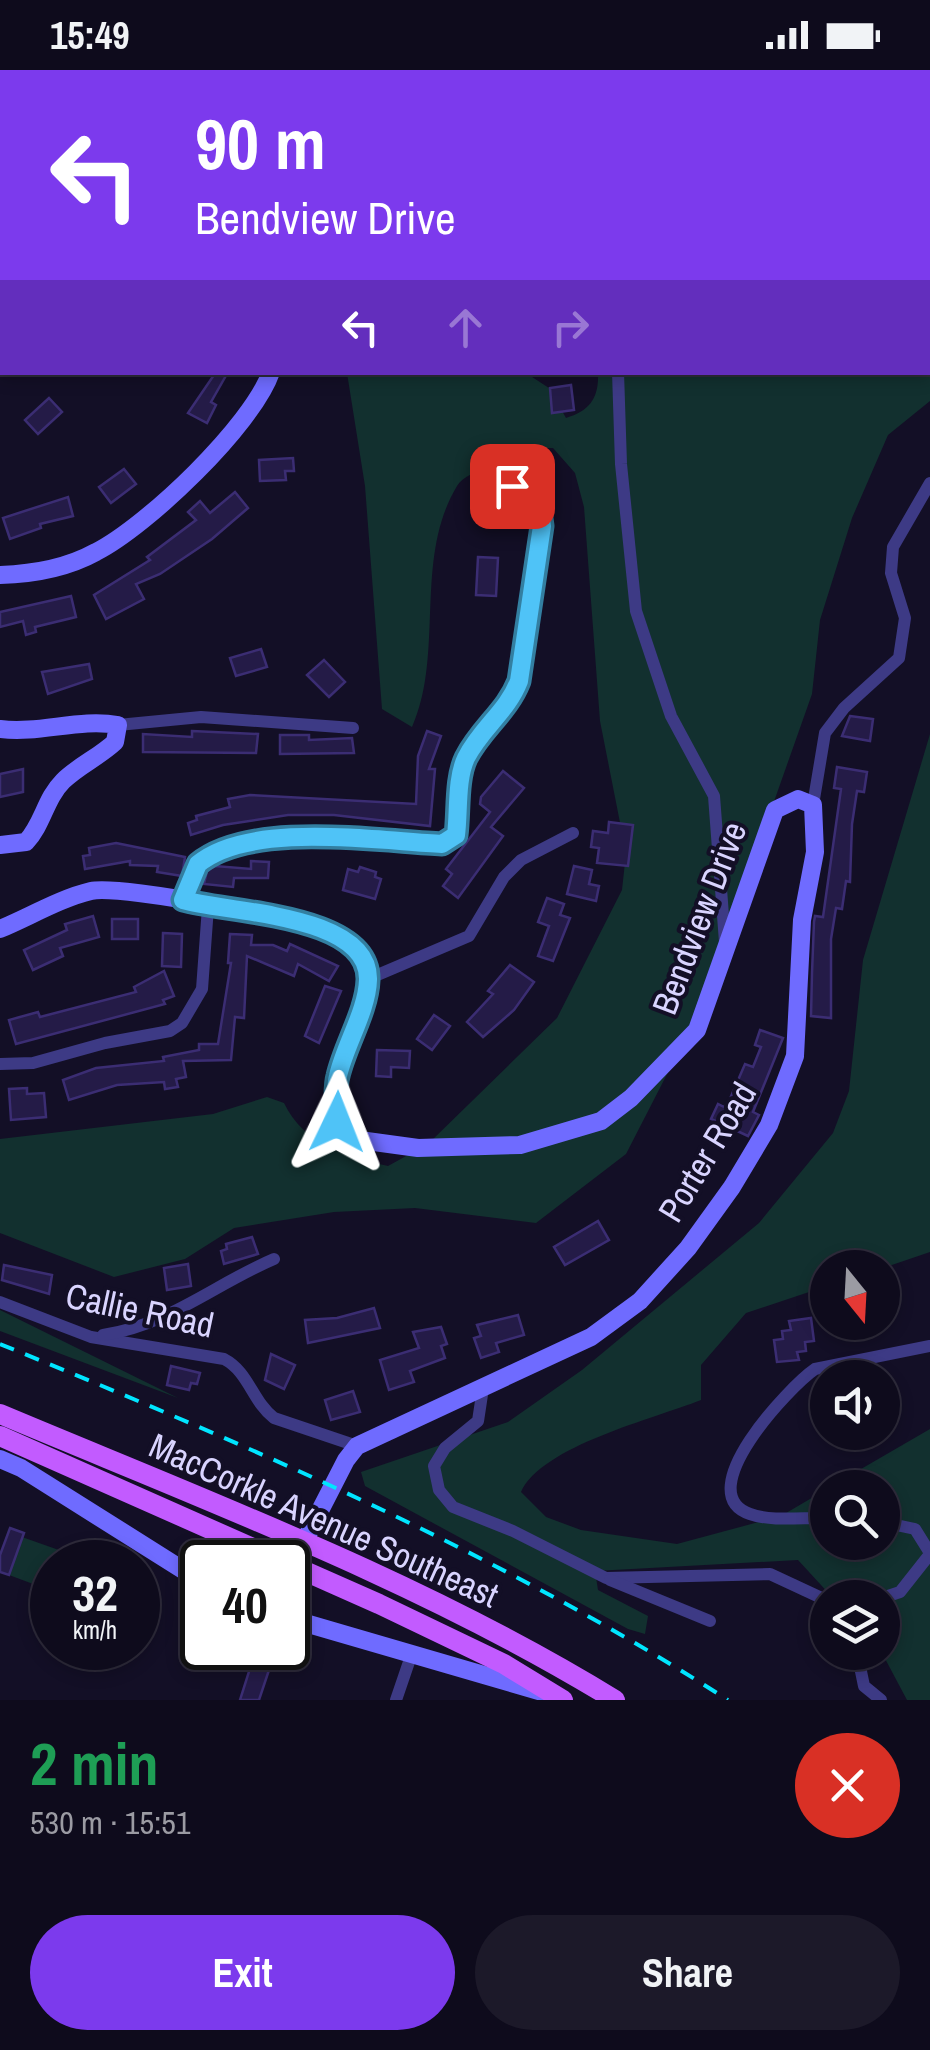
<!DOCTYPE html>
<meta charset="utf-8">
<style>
:root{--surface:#0e0b1c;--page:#1c1929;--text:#f1f3f6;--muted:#9b9ba3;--line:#2e2b3b;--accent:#7c3aed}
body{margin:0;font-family:"Archivo Narrow",sans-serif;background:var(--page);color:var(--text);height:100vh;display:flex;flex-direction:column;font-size:38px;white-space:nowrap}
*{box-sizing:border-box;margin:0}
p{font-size:32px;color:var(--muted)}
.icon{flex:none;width:55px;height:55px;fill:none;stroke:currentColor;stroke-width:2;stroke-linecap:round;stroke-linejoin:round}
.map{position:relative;height:1630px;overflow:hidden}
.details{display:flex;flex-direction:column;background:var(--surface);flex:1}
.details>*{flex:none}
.hud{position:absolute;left:0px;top:0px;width:930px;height:305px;box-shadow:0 5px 15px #0003,0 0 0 2px var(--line);background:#7c3aed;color:#fff;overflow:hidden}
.needle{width:65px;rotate:162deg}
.controls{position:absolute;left:810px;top:1180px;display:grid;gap:20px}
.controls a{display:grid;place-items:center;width:90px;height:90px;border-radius:50%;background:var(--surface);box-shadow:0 5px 15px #0003,0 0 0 2px var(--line);font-size:50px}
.speed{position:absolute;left:30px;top:1470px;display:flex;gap:20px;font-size:50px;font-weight:700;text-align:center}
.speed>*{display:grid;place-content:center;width:130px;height:130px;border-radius:50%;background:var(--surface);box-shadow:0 5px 15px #0003,0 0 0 2px var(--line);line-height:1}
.speed small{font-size:25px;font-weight:400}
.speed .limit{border:5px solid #111;border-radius:15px;background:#fff;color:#111}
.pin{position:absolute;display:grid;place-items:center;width:85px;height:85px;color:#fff;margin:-42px;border-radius:20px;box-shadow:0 5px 15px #0006}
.me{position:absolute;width:110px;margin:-55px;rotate:2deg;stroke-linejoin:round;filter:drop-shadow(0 0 8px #0008)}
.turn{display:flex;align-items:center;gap:35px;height:210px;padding:0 30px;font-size:45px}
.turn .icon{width:130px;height:130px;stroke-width:2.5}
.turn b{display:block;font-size:70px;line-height:85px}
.lanes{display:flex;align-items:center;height:95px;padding:0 30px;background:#0003;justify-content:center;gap:50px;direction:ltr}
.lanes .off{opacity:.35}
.round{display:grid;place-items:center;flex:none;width:105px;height:105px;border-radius:52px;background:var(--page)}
.summary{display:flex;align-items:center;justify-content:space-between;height:170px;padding:0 30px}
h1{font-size:60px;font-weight:700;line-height:75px;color:#1e9e55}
.primary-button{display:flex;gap:20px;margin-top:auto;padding:20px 30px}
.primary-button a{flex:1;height:115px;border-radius:60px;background:var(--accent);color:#fff;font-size:40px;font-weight:700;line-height:115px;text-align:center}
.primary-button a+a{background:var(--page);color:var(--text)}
.status{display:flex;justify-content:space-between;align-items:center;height:70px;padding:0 50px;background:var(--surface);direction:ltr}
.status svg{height:28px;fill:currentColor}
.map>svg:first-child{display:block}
</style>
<div class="status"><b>15:49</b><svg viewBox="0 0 49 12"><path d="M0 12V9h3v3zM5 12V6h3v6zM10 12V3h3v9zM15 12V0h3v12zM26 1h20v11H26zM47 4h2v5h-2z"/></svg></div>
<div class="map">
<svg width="930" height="1630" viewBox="0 0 930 1630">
<rect width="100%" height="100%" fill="#130f26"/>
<!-- green -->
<g fill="#12302f">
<path d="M 884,0 L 930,0 L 930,331 L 888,365 L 852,448 L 820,550 L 812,624 L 701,938 L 626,1084 L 536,1153 L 415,1138 L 334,1142 L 234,1158 L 185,1189 L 114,1207 L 0,1163 L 0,1069 L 213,1044 L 267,1027 L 284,1033 C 303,1074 348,1087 388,1096 L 428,1074 L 557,948 L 622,820 L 626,783 L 600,651 L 584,437 L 575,403 L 553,378 C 525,378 512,382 488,395 C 478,401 462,407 457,416 C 413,489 445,583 412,657 L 382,639 L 365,416 L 347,303 L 526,303 L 549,318 L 566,348 C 590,341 599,328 598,303 L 928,302 L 928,2 L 880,2 Z"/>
<path d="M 930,664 L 930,1182 L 883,1198 L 828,1198 L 827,1216 L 746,1243 L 701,1295 L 701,1330 C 653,1349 542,1376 521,1422 L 546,1447 L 581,1460 L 677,1474 L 781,1446 L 827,1419 L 828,1472 L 882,1472 L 882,1418 L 830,1417 L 930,1359 L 930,1630 L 907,1630 L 882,1583 L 882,1528 L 832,1527 L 798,1490 L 595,1501 L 598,1520 L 648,1546 L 645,1564 L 628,1559 L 365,1416 L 361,1402 L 508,1352 L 582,1300 L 759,1153 L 833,1063 L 849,1021 L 863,890 Z"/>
<path d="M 0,1240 L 178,1328 L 0,1261 Z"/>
<path d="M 22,1467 L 73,1485 L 70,1492 L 52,1492 L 52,1521 L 9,1505 Z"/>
</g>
<!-- building -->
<g fill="#241b47" stroke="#3b2d73" stroke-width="2.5">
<path d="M 216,302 L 228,302 L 211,332 L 216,335 L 207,353 L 188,343 Z"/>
<path d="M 571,315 L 574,340 L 552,343 L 550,318 Z"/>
<path d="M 49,328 L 62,342 L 38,364 L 25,350 Z"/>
<path d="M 293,388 L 294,401 L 285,401 L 286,410 L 260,411 L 259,390 Z"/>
<path d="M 124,399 L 136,414 L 111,433 L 99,417 Z"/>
<path d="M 235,422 L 248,438 L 212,469 L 160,504 L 136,514 L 144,529 L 106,549 L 94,525 L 150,490 L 147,487 L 196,450 L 188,442 L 200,431 L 210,443 Z"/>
<path d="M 68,427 L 73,446 L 40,454 L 41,458 L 10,469 L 3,448 Z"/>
<path d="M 478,487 L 498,488 L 496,526 L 476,525 Z"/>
<path d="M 71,526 L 76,547 L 35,557 L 36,562 L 26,565 L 23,551 L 0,557 L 0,542 Z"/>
<path d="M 261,579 L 267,597 L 236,606 L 230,588 Z"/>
<path d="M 324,590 L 345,612 L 329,627 L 307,605 Z"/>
<path d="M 89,594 L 92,609 L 48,624 L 42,602 Z"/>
<path d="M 850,646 L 873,649 L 870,671 L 842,666 Z"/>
<path d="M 192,661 L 258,664 L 256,683 L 143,682 L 143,664 L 192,667 Z"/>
<path d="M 427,661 L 441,666 L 429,699 L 435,699 L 430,756 L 334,745 L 288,745 L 223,755 L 191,765 L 188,753 L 197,750 L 196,746 L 230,737 L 228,729 L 250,725 L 416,734 L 418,686 Z"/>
<path d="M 280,665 L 309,665 L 309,670 L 352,668 L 354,683 L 280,684 Z"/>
<path d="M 837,697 L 867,702 L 864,722 L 857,721 L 852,754 L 850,812 L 846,811 L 842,839 L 836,838 L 831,869 L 831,948 L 811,946 L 812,903 L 814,852 L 815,846 L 823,847 L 841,719 L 834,718 Z"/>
<path d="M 23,699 L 23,722 L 0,727 L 0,704 Z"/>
<path d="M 503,701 L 524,718 L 491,757 L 503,766 L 458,828 L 443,816 L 452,804 L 446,799 L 490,742 L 480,734 L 481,727 Z"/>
<path d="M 609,752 L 633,755 L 628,796 L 597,793 L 599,778 L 591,777 L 593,761 L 608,763 Z"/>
<path d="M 116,773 L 185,787 L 182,806 L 157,802 L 158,796 L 130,795 L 130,791 L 85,799 L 83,786 L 90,785 L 89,778 Z"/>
<path d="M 251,791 L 269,792 L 268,808 L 234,808 L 233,817 L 204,814 L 207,801 L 215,796 L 251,799 Z"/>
<path d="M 574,796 L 592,800 L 589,814 L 599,816 L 596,831 L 567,824 Z"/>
<path d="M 360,797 L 376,802 L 375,807 L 381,809 L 375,829 L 343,820 L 348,799 L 358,802 Z"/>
<path d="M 547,828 L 564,834 L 560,845 L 570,848 L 553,891 L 538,886 L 549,856 L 538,852 Z"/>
<path d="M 93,846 L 99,867 L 60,878 L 63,886 L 33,900 L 24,880 L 67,860 L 65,854 Z"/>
<rect x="112" y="849" width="26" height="20"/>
<path d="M 163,863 L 182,864 L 181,897 L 162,896 Z"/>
<path d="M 230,864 L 252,865 L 251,875 L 273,875 L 287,881 L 290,874 L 338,896 L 329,911 L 298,894 L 294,906 L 247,886 L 244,948 L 235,947 L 231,990 L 183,991 L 186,1007 L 176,1009 L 178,1017 L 165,1019 L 164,1012 L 117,1015 L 69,1030 L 63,1010 L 96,998 L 164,991 L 163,987 L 199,980 L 199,974 L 218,974 L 231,893 L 228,893 Z"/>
<path d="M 510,895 L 534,912 L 514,940 L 483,967 L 467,952 L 493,924 L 488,921 Z"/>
<path d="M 164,901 L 174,926 L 163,930 L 165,934 L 16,974 L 9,950 L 38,942 L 40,947 L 136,922 L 134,917 Z"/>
<path d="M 325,916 L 341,921 L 319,973 L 305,966 Z"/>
<path d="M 434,945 L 450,956 L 432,980 L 417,969 Z"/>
<path d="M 760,960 L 783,968 L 753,1042 L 759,1045 L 748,1066 L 711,1049 L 718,1034 L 724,1037 L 729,1031 L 745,994 L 753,997 L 761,977 L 755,975 Z"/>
<path d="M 377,980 L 410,981 L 409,998 L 391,997 L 391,1007 L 376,1006 Z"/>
<path d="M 27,1018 L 27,1024 L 44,1023 L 46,1047 L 11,1050 L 9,1019 Z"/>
<path d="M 598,1151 L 609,1170 L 565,1195 L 554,1177 Z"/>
<path d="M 252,1167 L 258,1184 L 224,1194 L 221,1181 L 227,1179 L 226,1174 Z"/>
<path d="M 188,1194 L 191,1216 L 167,1220 L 164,1198 Z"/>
<path d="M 4,1195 L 52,1205 L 49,1224 L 2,1210 Z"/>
<path d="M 374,1238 L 380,1258 L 308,1273 L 305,1250 L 337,1248 Z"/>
<path d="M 518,1245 L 524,1265 L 496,1273 L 499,1282 L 481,1288 L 474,1268 L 481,1266 L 477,1255 Z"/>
<path d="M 811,1248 L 814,1271 L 805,1272 L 806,1281 L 797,1282 L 799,1290 L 777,1292 L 774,1270 L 783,1269 L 782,1261 L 791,1260 L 789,1251 Z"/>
<path d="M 441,1257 L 447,1274 L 441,1276 L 445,1288 L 410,1301 L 414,1312 L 389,1320 L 380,1290 L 419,1278 L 413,1262 Z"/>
<path d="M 271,1284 L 295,1295 L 284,1319 L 265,1310 Z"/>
<path d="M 171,1296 L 200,1303 L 197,1314 L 191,1313 L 189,1320 L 167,1315 Z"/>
<path d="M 353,1321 L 360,1342 L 331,1350 L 325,1330 Z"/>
<path d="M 10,1458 L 24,1463 L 9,1505 L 0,1502 L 0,1485 Z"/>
<path d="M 252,1592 L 270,1597 L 259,1630 L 240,1630 Z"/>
</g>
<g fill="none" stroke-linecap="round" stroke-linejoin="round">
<!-- street -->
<g stroke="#3d3a85" stroke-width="12">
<path d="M 522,0 L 523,2"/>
<path d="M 232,2 L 232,0"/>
<path d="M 0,129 L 2,131"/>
<path d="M 0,296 L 2,292"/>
<path d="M 618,302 L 621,394 L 636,541 L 671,646 L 714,726 L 725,872"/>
<circle cx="528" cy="422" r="16"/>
<path d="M 118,655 L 201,647 L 353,658"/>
<path d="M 813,735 L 825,663 L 844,638 L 899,588 L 905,548 L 891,503 L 893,477 L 930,413"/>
<path d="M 183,829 L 199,794 C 250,751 377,771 442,774 L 456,765 C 459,742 456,708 466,688 C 481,658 507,642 519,611 L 542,456 L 539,434"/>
<path d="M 368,909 L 469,866 L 504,807 L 521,790 L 573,763"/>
<path d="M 0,994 L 33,993 L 105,973 L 170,961 L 182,953 L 202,919 L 208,837"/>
<path d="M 0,1232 L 91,1267 L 224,1289 C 249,1302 252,1331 274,1348 L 357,1376"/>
<path d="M 103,1265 C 169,1255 215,1214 274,1189"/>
<path d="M 483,1318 L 478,1351 L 445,1378 L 434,1396 L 439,1420 L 453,1437 L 513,1461 L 606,1508 L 770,1504 L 828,1531"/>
<path d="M 828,1448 C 805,1447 772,1452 750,1444 C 689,1423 789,1317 815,1299 L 930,1276"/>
<path d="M 882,1452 L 915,1459 L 930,1483"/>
<path d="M 610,1510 L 710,1551"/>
<path d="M 882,1528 L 900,1522 L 930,1484"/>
<path d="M 857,1582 L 864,1616 L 881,1630"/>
<path d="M 396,1630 L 411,1586"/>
</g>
<!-- secondary -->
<g stroke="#6f6bff" stroke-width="18">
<path d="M 203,0 L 205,2"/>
<path d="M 0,505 C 33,504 67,498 96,482 C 147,456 252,356 271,302"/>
<path d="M 0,659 C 40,664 79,648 118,655 L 115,672 C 99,687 78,696 63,711 C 45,729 43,754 26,772 L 0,775"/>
<path d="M 0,859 C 29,847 61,828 91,821 C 122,814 325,853 351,872 C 361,880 365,893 367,905 C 375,955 304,1013 352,1069 L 418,1078 L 520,1075 L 601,1051 L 631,1028 L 697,960 L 775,740 L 798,729 L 813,735 L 815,782 L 802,850 L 795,986 L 769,1055 L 732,1117 L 688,1178 L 640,1231 L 591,1267 L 357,1376 L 346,1390 L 288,1503"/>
<path d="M 0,1389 L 21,1398 L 202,1512"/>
<path d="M 288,1548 L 542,1622"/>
</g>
<!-- primary -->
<g stroke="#c25bff" stroke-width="20">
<path d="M 0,1344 C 207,1431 423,1512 615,1630"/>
<path d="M 0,1366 L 379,1534 L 504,1594 L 563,1630"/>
</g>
<!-- rail -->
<path stroke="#00e5ff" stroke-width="4" stroke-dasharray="15 12" stroke-linecap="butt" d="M 0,1274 C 251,1376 499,1483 728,1630"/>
</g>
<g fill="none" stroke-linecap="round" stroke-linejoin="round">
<!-- route casing -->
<g stroke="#337fa1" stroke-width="25">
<path id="route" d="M 337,1052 C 337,1037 334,1020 338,1006 C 345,975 367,941 368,910 C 370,844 229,843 183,830 L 198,794 C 250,751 377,771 442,774 L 456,765 C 459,742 456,709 466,688 C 481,658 507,642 519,611 L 542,456 L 539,434 L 527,439 L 516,434 L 512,416"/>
</g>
<!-- route -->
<use href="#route" stroke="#4fc3f7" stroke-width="18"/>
</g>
<g text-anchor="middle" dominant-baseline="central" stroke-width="8" stroke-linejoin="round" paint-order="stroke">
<!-- street labels -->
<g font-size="35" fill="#d9d4ff" stroke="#130f26">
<text transform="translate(699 848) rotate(-69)">Bendview Drive</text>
<text transform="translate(707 1082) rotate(-59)">Porter Road</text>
<text transform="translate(140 1240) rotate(12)">Callie Road</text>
<text transform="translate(324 1450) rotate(24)">MacCorkle Avenue Southeast</text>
</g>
</g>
</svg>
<div class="controls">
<a><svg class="needle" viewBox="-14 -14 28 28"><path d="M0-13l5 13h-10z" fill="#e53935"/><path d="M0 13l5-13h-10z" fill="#9b9ba3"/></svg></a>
<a><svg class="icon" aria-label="sound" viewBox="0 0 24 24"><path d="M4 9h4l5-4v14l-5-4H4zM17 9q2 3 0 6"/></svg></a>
<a><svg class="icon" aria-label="search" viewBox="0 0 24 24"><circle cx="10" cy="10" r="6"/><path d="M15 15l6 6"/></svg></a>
<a><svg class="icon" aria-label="layers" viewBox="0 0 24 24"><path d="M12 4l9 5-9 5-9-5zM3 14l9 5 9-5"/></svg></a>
</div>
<div class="speed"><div>32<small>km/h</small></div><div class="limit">40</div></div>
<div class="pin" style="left:512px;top:416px;background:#d93025"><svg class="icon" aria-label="arrive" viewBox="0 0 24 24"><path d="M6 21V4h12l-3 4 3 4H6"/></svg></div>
<svg class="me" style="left:337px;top:1052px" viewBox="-20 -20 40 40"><path d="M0-17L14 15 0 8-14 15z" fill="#4fc3f7" stroke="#fff" stroke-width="4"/></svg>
<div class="hud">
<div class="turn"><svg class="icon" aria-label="left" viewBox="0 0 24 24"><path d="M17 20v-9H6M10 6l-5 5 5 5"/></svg><div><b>90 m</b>Bendview Drive</div></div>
<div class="lanes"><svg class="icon" aria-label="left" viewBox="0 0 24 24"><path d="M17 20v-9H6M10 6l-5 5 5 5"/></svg><svg class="icon off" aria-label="ahead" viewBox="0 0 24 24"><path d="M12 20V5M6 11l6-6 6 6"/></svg><svg class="icon off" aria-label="right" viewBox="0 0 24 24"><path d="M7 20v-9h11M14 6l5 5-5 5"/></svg></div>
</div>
</div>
<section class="details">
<div class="summary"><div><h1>2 min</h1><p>530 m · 15:51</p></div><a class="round" style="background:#d93025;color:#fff"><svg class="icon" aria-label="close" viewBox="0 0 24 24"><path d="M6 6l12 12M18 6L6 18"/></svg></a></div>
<div class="primary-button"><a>Exit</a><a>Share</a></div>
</section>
